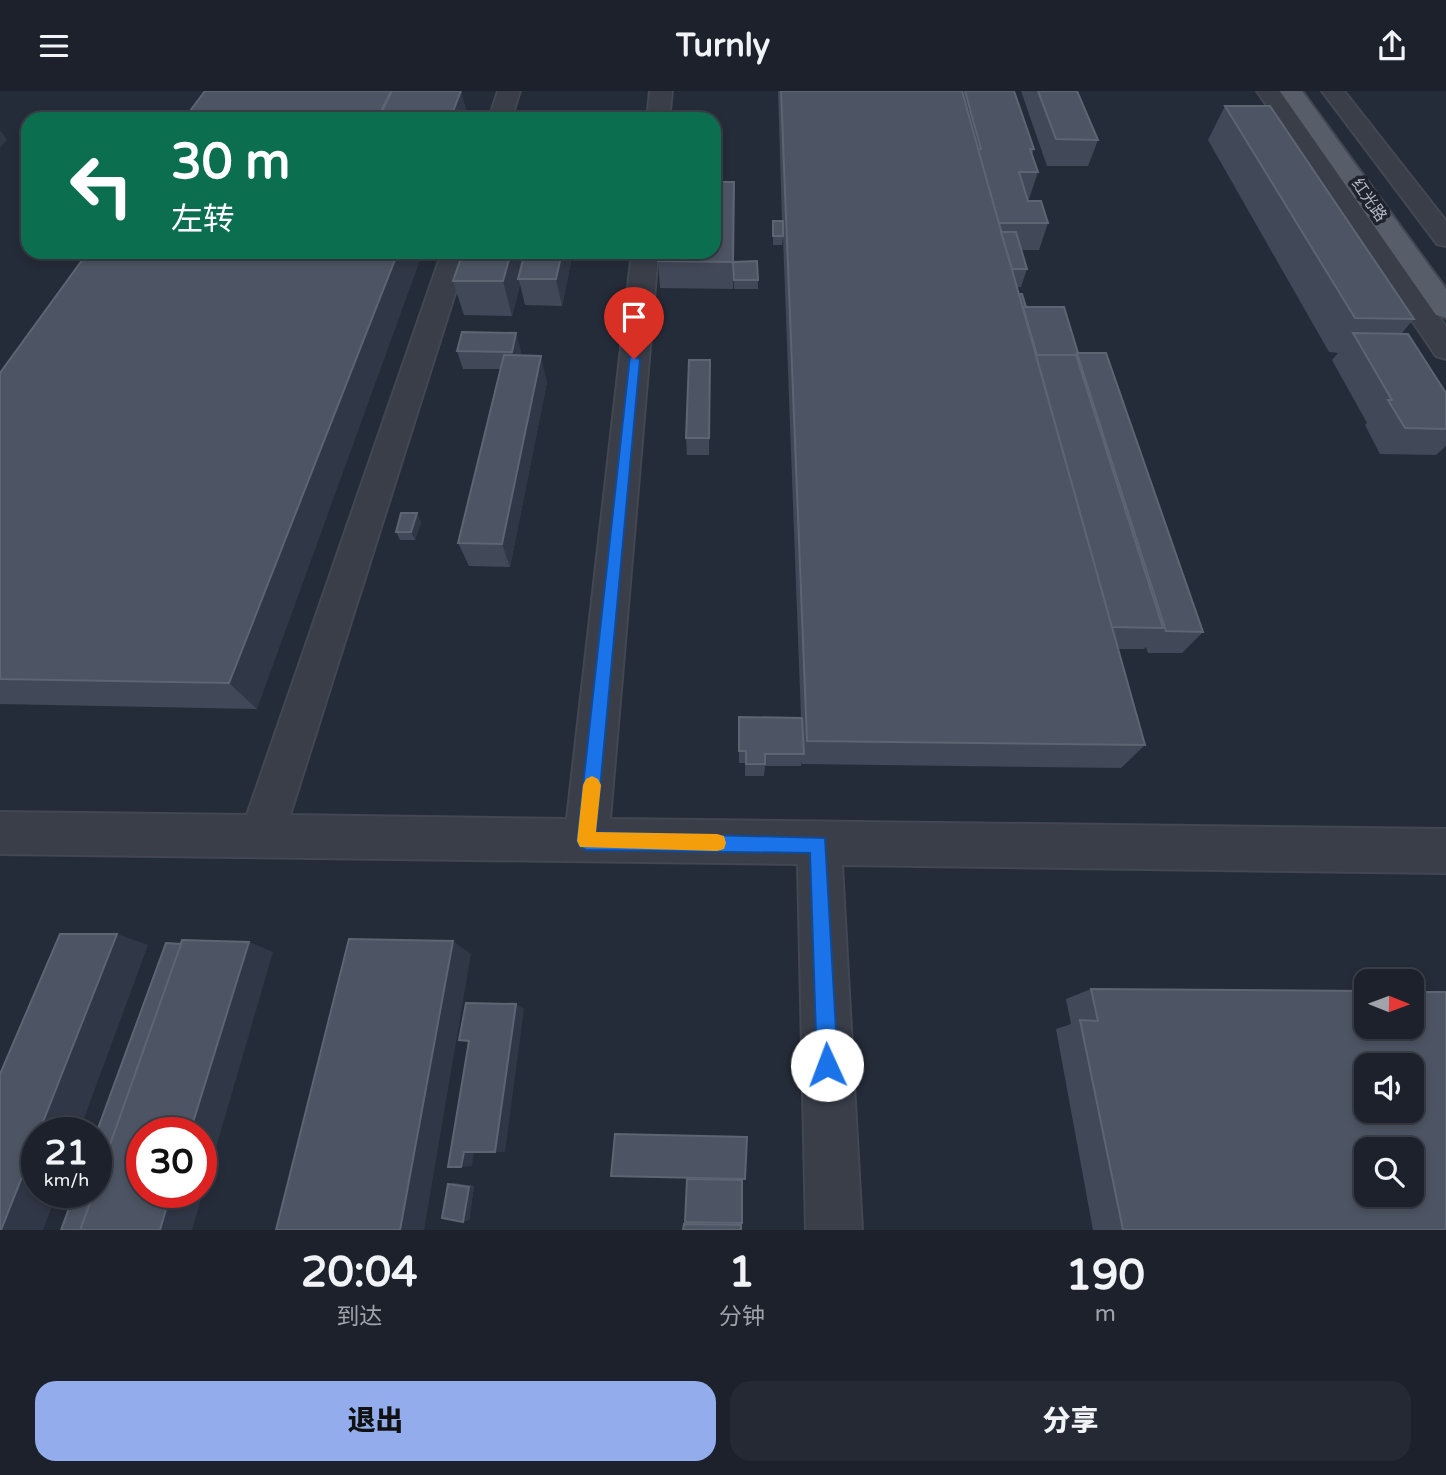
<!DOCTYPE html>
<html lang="zh">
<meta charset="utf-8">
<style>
:root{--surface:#1c212b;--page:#252933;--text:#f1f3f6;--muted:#a0a3a9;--line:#3a3e47;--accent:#92acec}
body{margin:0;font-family:"Varela Round","Noto Sans SC",sans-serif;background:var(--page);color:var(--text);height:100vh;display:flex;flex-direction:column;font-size:26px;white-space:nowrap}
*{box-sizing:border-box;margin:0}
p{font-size:23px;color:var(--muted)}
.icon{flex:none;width:38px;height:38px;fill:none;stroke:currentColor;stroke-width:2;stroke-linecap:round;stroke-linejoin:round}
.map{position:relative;height:1139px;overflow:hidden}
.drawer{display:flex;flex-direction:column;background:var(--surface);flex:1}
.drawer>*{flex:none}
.banner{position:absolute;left:21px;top:21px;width:700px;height:147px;border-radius:21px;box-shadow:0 4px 10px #0003,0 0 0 2px var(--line);background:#0b6e4f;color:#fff;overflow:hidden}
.needle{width:46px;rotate:91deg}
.fabs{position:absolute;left:1354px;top:878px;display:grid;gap:14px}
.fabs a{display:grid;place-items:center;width:70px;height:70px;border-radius:14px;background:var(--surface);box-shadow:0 4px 10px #0003,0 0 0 2px var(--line);font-size:35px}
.speed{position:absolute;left:21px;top:1026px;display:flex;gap:14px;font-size:35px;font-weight:700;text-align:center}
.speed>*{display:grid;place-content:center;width:91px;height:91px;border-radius:50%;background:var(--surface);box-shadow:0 4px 10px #0003,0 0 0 2px var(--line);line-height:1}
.speed small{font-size:18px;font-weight:400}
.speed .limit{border:10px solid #d22;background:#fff;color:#111}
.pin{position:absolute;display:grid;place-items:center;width:60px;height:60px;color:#fff;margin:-72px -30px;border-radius:50% 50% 50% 0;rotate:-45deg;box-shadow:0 0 7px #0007}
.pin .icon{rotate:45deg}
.me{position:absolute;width:77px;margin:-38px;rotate:358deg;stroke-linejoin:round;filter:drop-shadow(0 0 5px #0008)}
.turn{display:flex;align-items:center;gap:24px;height:147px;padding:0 35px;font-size:32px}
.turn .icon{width:91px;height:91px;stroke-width:2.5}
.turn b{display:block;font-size:49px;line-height:60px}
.eta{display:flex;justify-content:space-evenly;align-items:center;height:119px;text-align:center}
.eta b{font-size:42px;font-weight:800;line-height:49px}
.button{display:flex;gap:14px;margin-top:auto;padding:14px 35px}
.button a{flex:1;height:80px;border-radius:21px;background:var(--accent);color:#111;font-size:28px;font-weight:800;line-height:80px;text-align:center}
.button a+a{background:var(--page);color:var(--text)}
header{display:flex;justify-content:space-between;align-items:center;height:91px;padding:0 35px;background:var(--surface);font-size:32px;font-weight:800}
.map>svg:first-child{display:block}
</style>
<header><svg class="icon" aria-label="menu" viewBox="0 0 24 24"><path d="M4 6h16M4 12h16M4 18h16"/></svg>Turnly<svg class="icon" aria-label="share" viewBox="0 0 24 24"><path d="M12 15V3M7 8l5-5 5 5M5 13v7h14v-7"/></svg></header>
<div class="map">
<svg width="1446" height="1139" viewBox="0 0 1446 1139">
<rect width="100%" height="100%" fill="#252c39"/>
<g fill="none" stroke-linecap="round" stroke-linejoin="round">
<!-- minor casing -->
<g stroke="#424752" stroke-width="4">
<g id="minor">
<path d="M 498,0 L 520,0 L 511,28 L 489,28 Z"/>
<path d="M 650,0 L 672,0 L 669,28 L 647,28 Z"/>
<path d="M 1257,0 L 1279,0 L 1446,236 L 1446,268 L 1436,265 Z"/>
<path d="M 1322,0 L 1344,0 L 1446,130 L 1446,155 L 1437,153 Z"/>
<path d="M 442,161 L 468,161 L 290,724 L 567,728 L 632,161 L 658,161 L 610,728 L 1446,738 L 1446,782 L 842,774 L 862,1139 L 806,1139 L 798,773 L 0,763 L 0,721 L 247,724 Z"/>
</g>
</g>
<!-- major casing -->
<g stroke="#424752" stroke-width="4">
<path id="major" d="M 1280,0 L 1302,0 L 1446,198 L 1446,227 L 1436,224 Z"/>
</g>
<!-- minor -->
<use href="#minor" fill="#393e49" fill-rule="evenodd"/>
<!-- major -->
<use href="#major" fill="#575d69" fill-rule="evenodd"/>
</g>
<!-- wall -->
<g fill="#414857">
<path d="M 778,0 L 1014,0 L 1034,58 L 1032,64 L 1038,81 L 1029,108 L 1027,108 L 1028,110 L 1048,132 L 1039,159 L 1022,159 L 1027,178 L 1021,196 L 1017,196 L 1019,203 L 1026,216 L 1078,262 L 1203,541 L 1182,562 L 1148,562 L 1146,556 L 1144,558 L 1118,558 L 1145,654 L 1121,677 L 802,673 L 802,670 L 801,675 L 765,675 L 764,685 L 745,685 L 745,672 L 739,672 L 739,626 L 801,627 L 783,146 L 782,154 L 773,154 L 773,130 L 782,130 Z"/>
<path d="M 1021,0 L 1077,0 L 1098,49 L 1088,75 L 1047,75 Z"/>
<path d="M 1225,15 L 1414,228 L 1401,243 L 1446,302 L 1446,355 L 1436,364 L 1380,363 L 1365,334 L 1367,332 L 1332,269 L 1338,262 L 1329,261 L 1208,49 Z"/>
<path d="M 734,91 L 733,198 L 660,197 L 658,170 Z"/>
<path d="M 573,161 L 562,215 L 525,214 L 520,193 L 512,225 L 464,224 L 453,190 Z"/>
<path d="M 733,171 L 758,189 L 758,198 L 734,198 Z"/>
<path d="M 457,260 L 521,260 L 520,264 L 547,291 L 510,476 L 469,475 L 458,452 L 501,278 L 463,278 Z"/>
<path d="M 0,282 L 257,618 L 0,613 Z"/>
<path d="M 710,287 L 709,364 L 687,364 L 686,347 Z"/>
<path d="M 421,431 L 415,449 L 400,449 L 396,441 Z"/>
<path d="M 1091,898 L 1446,1139 L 1093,1139 L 1056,938 L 1071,933 L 1066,908 Z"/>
<path d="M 453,1092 L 474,1095 L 469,1129 L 448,1093 Z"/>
<path d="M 684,1131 L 740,1132 L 741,1134 L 684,1133 Z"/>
</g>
<!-- shaded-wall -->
<g fill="#303746">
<path d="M 461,0 L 469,28 L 450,28 Z"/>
<path d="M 1,40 L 7,49 L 0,57 L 0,41 Z"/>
<path d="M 398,161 L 423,161 L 257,618 L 229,592 Z"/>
<path d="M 511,161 L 528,161 L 518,188 L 520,193 L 512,225 L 503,190 Z"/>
<path d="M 562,161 L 573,161 L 562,215 L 556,188 Z"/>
<path d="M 516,242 L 521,260 L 517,279 L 512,261 Z"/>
<path d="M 541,265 L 547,291 L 510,476 L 502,453 Z"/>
<path d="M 417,422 L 421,431 L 415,449 L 411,441 Z"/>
<path d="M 117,843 L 148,854 L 79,1041 L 39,1041 Z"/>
<path d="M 453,850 L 471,863 L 424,1139 L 400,1139 Z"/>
<path d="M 249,851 L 273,861 L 192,1139 L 160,1139 L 171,1101 L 201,1101 L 201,1041 L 190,1041 Z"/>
<path d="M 516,913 L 524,918 L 505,1061 L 495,1061 Z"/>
<path d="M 37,1048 L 37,1101 L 57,1101 L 43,1139 L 1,1139 Z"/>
<path d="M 474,1060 L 472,1075 L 461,1076 L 464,1061 Z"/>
<path d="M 474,1095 L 469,1129 L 463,1131 L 469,1096 Z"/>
</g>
<!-- building -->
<g fill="#4d5463" stroke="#5d6472" stroke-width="2" fill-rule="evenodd">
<path d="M 205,0 L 391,0 L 377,28 L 184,28 Z"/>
<path d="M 392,0 L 461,0 L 450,28 L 378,28 Z"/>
<path d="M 781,0 L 962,0 L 1145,654 L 807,650 Z"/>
<path d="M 965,0 L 1014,0 L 1034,58 L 1030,58 L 1038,81 L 1019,81 L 1028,110 L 1041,110 L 1048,132 L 999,132 L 978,58 L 981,58 Z"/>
<path d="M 1038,0 L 1077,0 L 1098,49 L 1056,48 Z"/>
<path d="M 1225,15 L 1270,15 L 1414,228 L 1355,227 Z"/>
<path d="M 507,24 L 589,26 L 588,28 L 506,28 Z"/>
<path d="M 714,91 L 734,91 L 733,171 L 658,170 L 659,161 L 714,161 Z"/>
<rect x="773" y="130" width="10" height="15"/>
<path d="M 1001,141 L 1016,141 L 1027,178 L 1012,178 Z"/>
<path d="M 88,161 L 398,161 L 229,592 L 0,588 L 0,282 Z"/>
<path d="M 463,161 L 511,161 L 503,190 L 453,190 Z"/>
<path d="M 525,161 L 562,161 L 556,188 L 518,188 Z"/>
<path d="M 757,170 L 758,189 L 734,189 L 733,171 Z"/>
<path d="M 1019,203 L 1022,203 L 1026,216 L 1023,216 L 1023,218 Z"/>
<path d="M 1023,216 L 1064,216 L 1078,262 L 1077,262 L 1076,265 L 1037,264 Z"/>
<path d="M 462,241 L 516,242 L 512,261 L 457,260 Z"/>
<path d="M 1353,242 L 1408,243 L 1446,302 L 1446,338 L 1405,337 L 1388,309 L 1392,309 Z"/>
<path d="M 1077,262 L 1106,262 L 1203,541 L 1166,540 Z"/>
<path d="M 504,264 L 541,265 L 502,453 L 458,452 Z"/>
<path d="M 1036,264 L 1076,264 L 1163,537 L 1112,536 Z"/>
<path d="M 689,269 L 710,269 L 709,347 L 686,347 Z"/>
<path d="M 401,422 L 417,422 L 411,441 L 396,441 Z"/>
<path d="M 739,626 L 802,627 L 804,663 L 765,663 L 765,673 L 746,673 L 746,660 L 739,660 Z"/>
<path d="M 60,843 L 117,843 L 39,1041 L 37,1041 L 37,1048 L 1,1139 L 0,1139 L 0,983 Z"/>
<path d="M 349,848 L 453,850 L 400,1139 L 276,1139 Z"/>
<path d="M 182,849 L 249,851 L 190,1041 L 142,1041 L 142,1101 L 171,1101 L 160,1139 L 80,1139 L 94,1101 L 96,1101 L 96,1093 Z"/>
<path d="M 166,852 L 181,853 L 96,1093 L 96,1043 Z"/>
<path d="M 1091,898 L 1367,900 L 1367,936 L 1412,936 L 1412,901 L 1446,901 L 1446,1139 L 1123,1139 L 1080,929 L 1098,930 ZM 1367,975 L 1412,975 L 1412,1020 L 1367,1020 ZM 1367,1059 L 1412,1059 L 1412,1104 L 1367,1104 Z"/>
<path d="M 466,912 L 516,913 L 495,1061 L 464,1061 L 461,1076 L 448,1076 L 469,950 L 459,949 Z"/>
<path d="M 615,1043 L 747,1046 L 745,1088 L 611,1085 Z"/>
<path d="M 687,1088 L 742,1089 L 742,1132 L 685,1131 Z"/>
<path d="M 448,1093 L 469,1096 L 463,1131 L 442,1127 Z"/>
<path d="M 75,1101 L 94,1101 L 80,1139 L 61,1139 Z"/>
<path d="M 684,1133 L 741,1134 L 741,1139 L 683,1139 Z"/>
</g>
<!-- route -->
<path fill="#1a73e8" stroke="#114b97" stroke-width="2" d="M 630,265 L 640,268 L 596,741 L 825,747 L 838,974 L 835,981 L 827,984 L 820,981 L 817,974 L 810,762 L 586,759 L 580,756 L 577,750 Z"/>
<!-- slow -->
<path fill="#f59e0b" d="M 592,685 L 598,688 L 601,694 L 596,741 L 717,743 L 724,745 L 726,752 L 724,758 L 717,760 L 580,756 L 577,750 L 583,694 L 586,688 Z"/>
<g text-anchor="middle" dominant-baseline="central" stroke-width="7" stroke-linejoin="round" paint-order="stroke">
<!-- far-street labels -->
<g font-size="16" fill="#b4b9c5" stroke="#1e232e">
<text transform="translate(1369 109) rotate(55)">红光路</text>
</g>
</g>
</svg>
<div class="fabs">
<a><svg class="needle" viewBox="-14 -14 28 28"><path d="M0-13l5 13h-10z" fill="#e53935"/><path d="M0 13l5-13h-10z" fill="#a0a3a9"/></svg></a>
<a><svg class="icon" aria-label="sound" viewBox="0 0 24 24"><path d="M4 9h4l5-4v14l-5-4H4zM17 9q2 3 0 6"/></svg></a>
<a><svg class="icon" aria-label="search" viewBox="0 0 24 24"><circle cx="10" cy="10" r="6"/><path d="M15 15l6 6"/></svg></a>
</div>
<div class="speed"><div>21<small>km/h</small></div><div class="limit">30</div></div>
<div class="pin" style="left:634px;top:268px;background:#d93025"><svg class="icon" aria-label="arrive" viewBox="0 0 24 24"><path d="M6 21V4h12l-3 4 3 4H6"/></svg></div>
<svg class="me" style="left:827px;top:974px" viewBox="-20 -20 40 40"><circle r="19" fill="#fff"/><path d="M0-13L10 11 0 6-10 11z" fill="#1a73e8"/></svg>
<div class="banner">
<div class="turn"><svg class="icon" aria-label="left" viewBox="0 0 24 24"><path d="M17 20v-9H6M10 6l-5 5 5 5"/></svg><div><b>30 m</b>左转</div></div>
</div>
</div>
<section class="drawer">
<div class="eta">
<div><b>20:04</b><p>到达</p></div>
<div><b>1</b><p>分钟</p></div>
<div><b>190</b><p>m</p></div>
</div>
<div class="button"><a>退出</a><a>分享</a></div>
</section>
